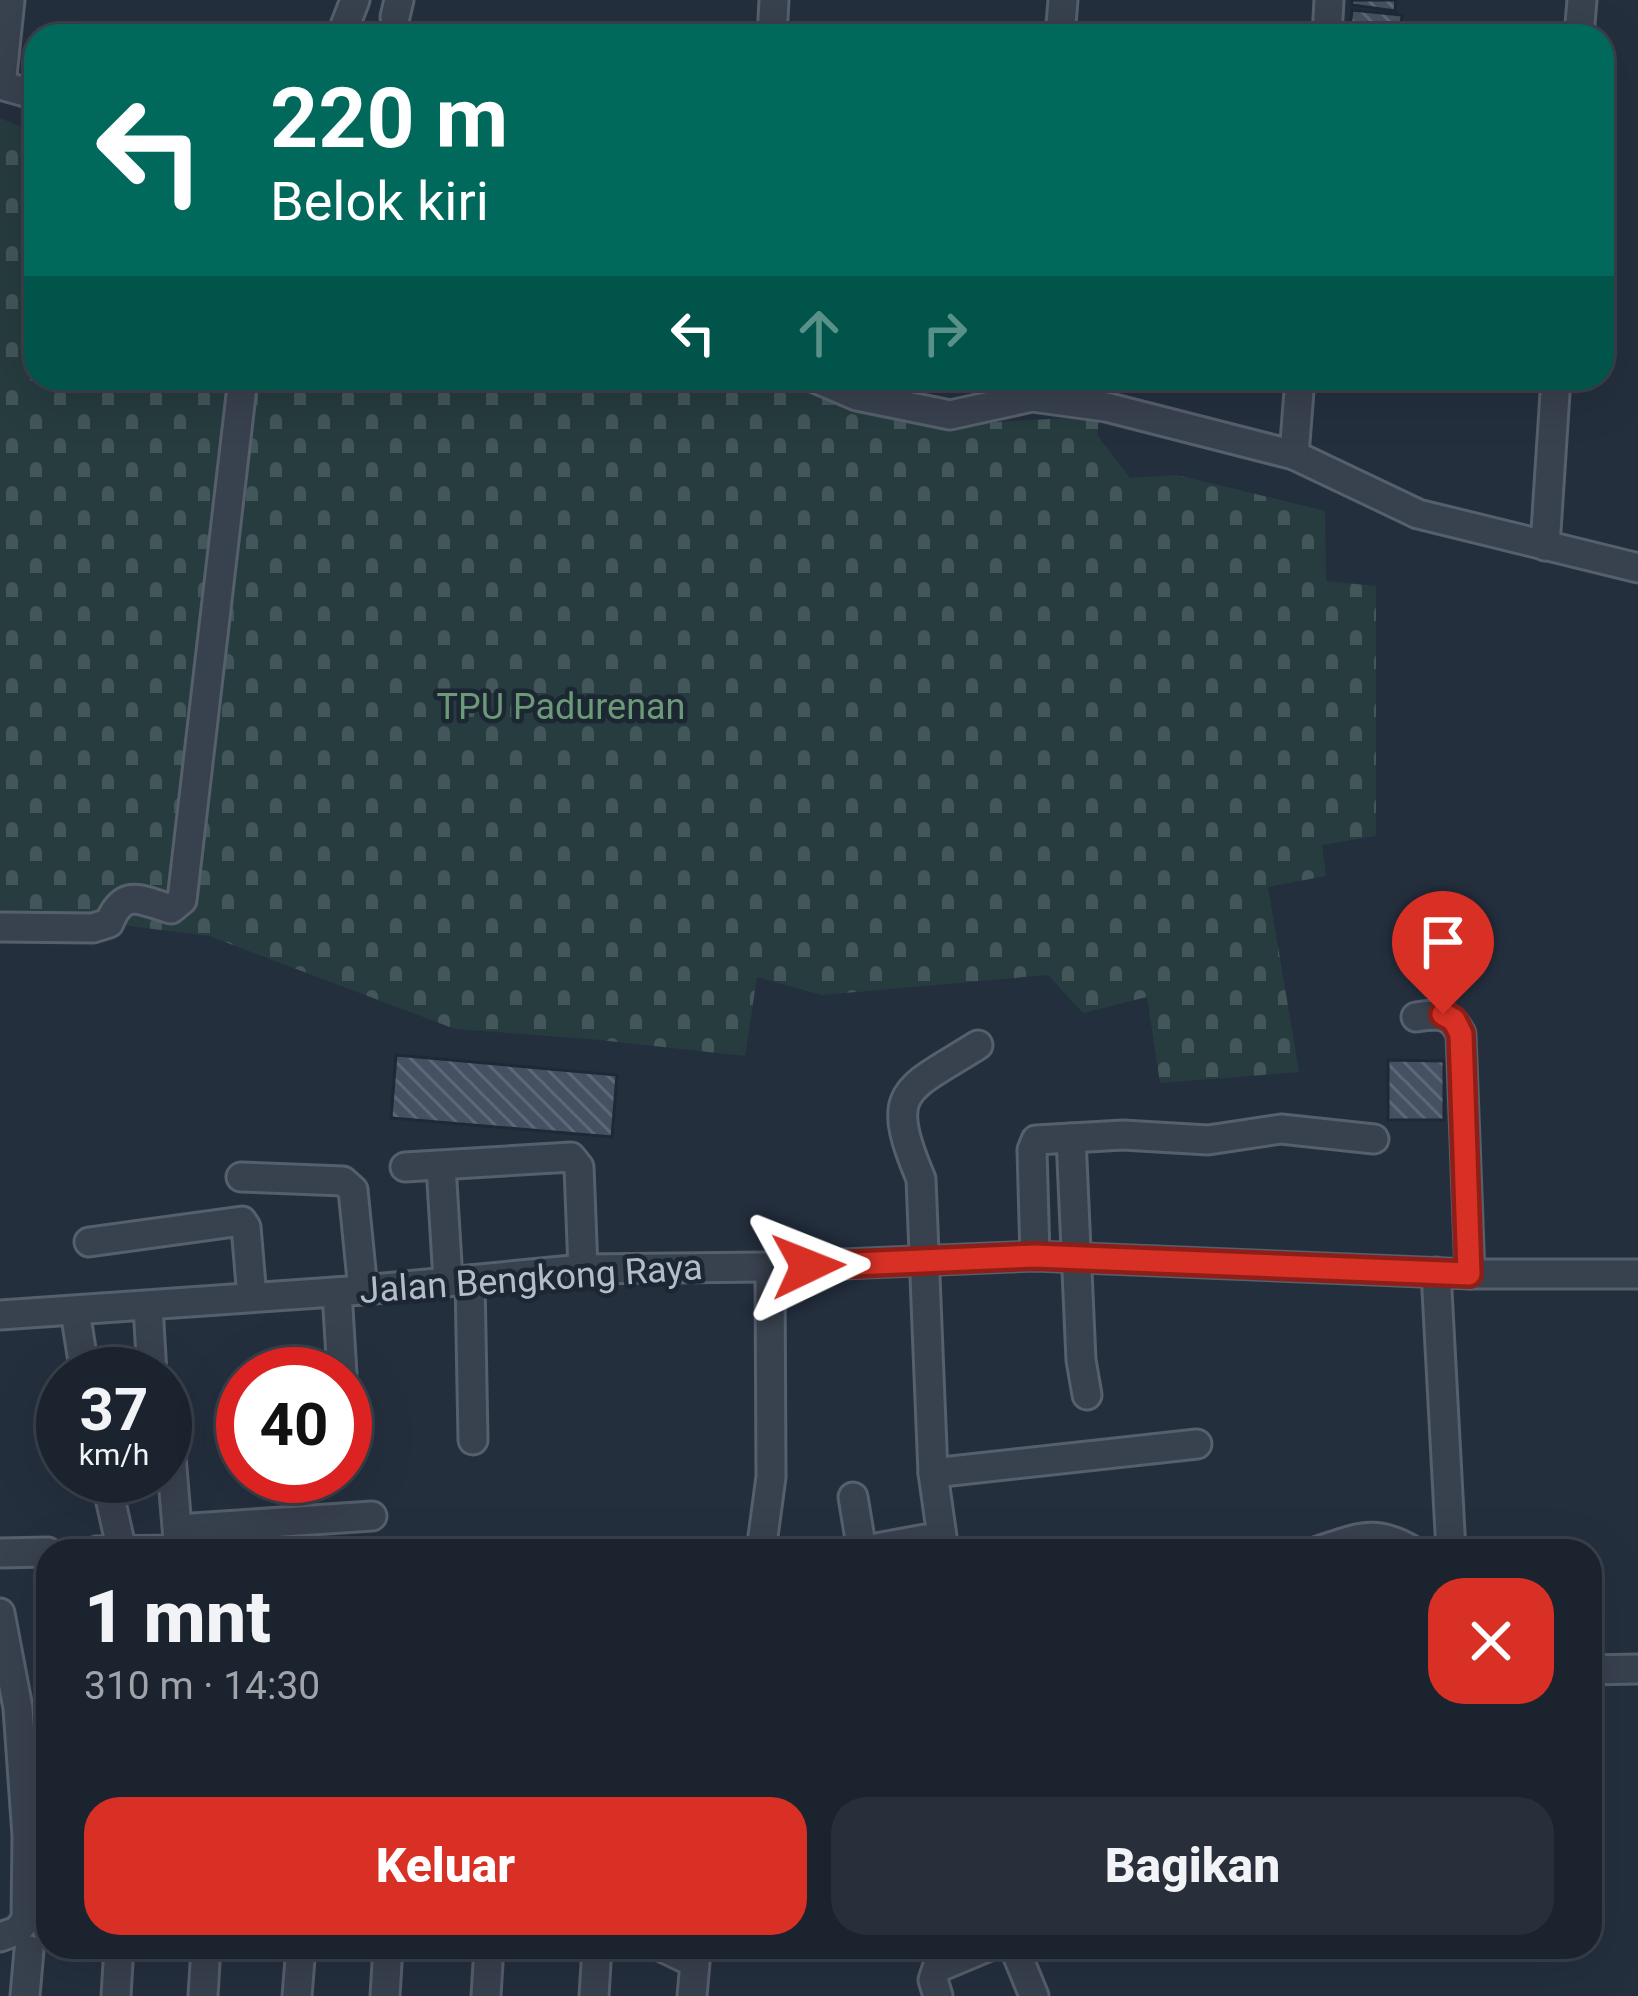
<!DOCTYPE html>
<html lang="id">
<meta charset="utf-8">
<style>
:root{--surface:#1b232e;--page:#282f3a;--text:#f1f3f6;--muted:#a0a4aa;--line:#39404a;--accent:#d93025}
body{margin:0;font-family:Roboto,sans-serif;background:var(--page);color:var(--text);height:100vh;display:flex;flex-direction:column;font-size:45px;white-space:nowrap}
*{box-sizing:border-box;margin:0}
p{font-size:39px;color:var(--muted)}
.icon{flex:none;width:66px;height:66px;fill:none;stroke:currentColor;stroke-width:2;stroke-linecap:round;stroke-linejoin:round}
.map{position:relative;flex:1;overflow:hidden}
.drawer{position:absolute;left:36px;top:1539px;width:1566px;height:420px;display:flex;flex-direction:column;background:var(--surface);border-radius:36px;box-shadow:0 12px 48px #0002,0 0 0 3px var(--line)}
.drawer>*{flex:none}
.guide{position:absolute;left:24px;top:24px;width:1590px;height:366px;border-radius:36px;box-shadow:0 12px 48px #0002,0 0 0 3px var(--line);background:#00695c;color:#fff;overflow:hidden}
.speed{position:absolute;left:36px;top:1347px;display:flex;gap:24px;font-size:60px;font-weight:700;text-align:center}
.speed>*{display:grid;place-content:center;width:156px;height:156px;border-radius:50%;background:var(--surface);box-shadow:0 12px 48px #0002,0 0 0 3px var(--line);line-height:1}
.speed small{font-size:30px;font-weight:400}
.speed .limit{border:18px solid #d22;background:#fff;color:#111}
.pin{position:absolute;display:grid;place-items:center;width:102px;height:102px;color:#fff;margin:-123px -51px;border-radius:50% 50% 50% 0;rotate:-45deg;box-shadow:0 0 12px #0007}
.pin .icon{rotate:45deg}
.me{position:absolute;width:132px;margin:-66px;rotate:88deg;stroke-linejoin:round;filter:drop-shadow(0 0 9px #0008)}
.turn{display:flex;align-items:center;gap:42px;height:252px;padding:0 48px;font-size:54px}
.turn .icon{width:156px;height:156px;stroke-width:2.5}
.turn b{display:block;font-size:84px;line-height:102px}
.lanes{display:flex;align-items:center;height:114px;padding:0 48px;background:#0003;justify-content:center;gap:60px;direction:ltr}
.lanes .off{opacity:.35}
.round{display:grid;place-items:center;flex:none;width:126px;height:126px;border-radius:36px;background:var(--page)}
.overview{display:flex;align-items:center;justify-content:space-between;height:204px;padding:0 48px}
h1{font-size:72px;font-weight:800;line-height:90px}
.button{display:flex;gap:24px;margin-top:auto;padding:24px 48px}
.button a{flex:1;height:138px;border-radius:36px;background:var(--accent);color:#fff;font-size:48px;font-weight:800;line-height:138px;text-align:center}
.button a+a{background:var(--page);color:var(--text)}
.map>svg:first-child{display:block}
</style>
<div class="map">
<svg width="1638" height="1996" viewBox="0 0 1638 1996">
<defs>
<pattern id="cemetery-stones" width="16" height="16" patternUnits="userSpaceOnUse" patternTransform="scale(3)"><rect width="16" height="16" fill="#263c3f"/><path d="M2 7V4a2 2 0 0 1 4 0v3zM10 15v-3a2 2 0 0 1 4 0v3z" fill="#435659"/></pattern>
<pattern id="building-back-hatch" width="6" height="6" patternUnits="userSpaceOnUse" patternTransform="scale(3)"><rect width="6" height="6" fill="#455162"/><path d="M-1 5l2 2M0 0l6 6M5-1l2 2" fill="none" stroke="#5d6877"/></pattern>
</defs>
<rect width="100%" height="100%" fill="#242f3e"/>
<!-- cemetery -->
<path fill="url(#cemetery-stones)" d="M 0,118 L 36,133 L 36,378 L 773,378 L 929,426 L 1100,416 L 1097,435 L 1130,478 L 1177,475 L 1325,511 L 1326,581 L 1376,586 L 1376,836 L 1322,845 L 1326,876 L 1268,887 L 1299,1072 L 1160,1083 L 1147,997 L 1083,1013 L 1048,975 L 822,995 L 757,977 L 745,1056 L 590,1039 L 455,1029 L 209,936 L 41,915 L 0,914 Z"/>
<!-- building -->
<g fill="url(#building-back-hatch)" stroke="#1f2835" stroke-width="3">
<path d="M 1352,0 L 1396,0 L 1395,11 L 1352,5 Z"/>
<path d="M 1352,10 L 1402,15 L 1400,36 L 1349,36 Z"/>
<path d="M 396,1055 L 617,1075 L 612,1137 L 391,1118 Z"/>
<path d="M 1388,1060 L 1444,1061 L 1444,1120 L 1388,1120 Z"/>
</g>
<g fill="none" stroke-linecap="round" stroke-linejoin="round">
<!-- minor casing -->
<g stroke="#565f6c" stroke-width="33">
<g id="minor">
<path d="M 395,17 L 399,0"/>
<path d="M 341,36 L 355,0"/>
<path d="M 772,36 L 774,0"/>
<path d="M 1060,36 L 1063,0"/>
<path d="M 1327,36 L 1329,0"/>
<path d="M 1579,36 L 1582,0"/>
<path d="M 0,85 L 36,95"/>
<path d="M 1,85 L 10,0"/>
<path d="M 815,378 L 857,396 L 950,415 L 1032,397 L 1106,407 L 1294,455 L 1418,514 L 1638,568"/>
<path d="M 1294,455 L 1300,378"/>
<path d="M 1545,546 L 1556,378"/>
<path d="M 0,927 L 93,928 L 109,923 C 124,887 140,900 171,909 L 182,900 L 243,378"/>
<path d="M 1416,1017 C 1438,1014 1450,1012 1461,1034 L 1470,1274"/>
<path d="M 1071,1138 L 1081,1360 L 1087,1395"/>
<path d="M 441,1166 L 448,1280"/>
<path d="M 405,1167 L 571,1157 L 579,1167 L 583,1269"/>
<path d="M 241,1177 L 343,1181 L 353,1190 L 363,1290"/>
<path d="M 89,1242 L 242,1221 L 246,1227 L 252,1297"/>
<path d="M 1035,1256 L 1032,1150 L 1036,1140 L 1123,1135 L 1208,1140 L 1281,1129 L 1374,1139"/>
<path d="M 1436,1272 L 1451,1551"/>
<path d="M 470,1280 L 473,1440"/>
<path d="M 337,1292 L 342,1374"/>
<path d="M 148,1306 L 152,1374"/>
<path d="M 75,1311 L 85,1374"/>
<path d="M 0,1315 L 363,1290 L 583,1269 L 770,1267 L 1035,1256 L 1470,1274 L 1638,1274"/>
<path d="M 165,1443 L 171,1456 L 179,1551"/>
<path d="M 933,1473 L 1197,1444"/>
<path d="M 105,1476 L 122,1551"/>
<path d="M 853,1497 L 862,1551"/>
<path d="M 178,1529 L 372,1516"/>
<path d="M 97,1551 L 179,1550"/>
<path d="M 761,1551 L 771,1477 L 770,1267"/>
<path d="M 860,1551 L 925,1539"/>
<path d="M 944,1551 L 933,1473 L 921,1179 C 883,1089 905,1091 978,1045"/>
<path d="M 1318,1551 C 1358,1538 1375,1528 1413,1551"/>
<path d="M 0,1553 L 48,1552"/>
<path d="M 0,1613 L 18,1708 L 27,1836 L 26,1920 L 17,1931 L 0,1937"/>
<path d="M 1590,1670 L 1638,1669"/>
<path d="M 662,1947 L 695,1963 L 692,1996"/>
<path d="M 1014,1947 L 1034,1996"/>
<path d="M 25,1996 L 29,1950"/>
<path d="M 116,1996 L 119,1947"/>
<path d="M 203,1996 L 206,1947"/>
<path d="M 297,1996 L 301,1947"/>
<path d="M 385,1996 L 388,1947"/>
<path d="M 486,1996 L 489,1947"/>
<path d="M 594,1996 L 597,1947"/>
<path d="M 938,1996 L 933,1980 L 937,1968 L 987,1947"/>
</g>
</g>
<!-- minor -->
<use href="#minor" stroke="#38414e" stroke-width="27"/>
</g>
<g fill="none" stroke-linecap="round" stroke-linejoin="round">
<!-- route casing -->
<g stroke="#8d1f18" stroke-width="30">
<path id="route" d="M 808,1266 L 1035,1256 L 1469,1274 L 1461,1034 L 1454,1020 L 1443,1014"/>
</g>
<!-- route -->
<use href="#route" stroke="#d93025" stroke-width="21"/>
</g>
<g text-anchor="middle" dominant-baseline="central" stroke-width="9" stroke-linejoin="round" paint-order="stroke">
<!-- park labels -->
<g font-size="36" fill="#6b9a76" stroke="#1d2633">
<text x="561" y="707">TPU Padurenan</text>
</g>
<!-- street labels -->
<g font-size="36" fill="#b4bcc9" stroke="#1d2633">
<text transform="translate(531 1279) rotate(-4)">Jalan Bengkong Raya</text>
</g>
</g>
</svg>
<div class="speed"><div>37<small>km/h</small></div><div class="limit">40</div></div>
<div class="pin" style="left:1443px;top:1014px;background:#d93025"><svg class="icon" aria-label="arrive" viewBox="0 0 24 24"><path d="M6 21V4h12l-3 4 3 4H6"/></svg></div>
<svg class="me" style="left:808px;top:1266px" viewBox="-20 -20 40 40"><path d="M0-17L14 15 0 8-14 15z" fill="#d93025" stroke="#fff" stroke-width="4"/></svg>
<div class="guide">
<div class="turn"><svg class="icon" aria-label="left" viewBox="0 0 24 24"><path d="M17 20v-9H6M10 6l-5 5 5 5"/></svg><div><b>220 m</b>Belok kiri</div></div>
<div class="lanes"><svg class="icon" aria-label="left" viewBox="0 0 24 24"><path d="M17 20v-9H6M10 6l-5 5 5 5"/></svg><svg class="icon off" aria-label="ahead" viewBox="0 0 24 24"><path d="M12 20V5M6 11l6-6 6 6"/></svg><svg class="icon off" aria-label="right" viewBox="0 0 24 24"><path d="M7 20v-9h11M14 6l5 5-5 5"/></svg></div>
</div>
<section class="drawer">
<div class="overview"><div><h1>1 mnt</h1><p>310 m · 14:30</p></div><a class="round" style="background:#d93025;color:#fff"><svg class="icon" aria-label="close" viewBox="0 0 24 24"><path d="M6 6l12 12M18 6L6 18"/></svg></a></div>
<div class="button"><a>Keluar</a><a>Bagikan</a></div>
</section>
</div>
